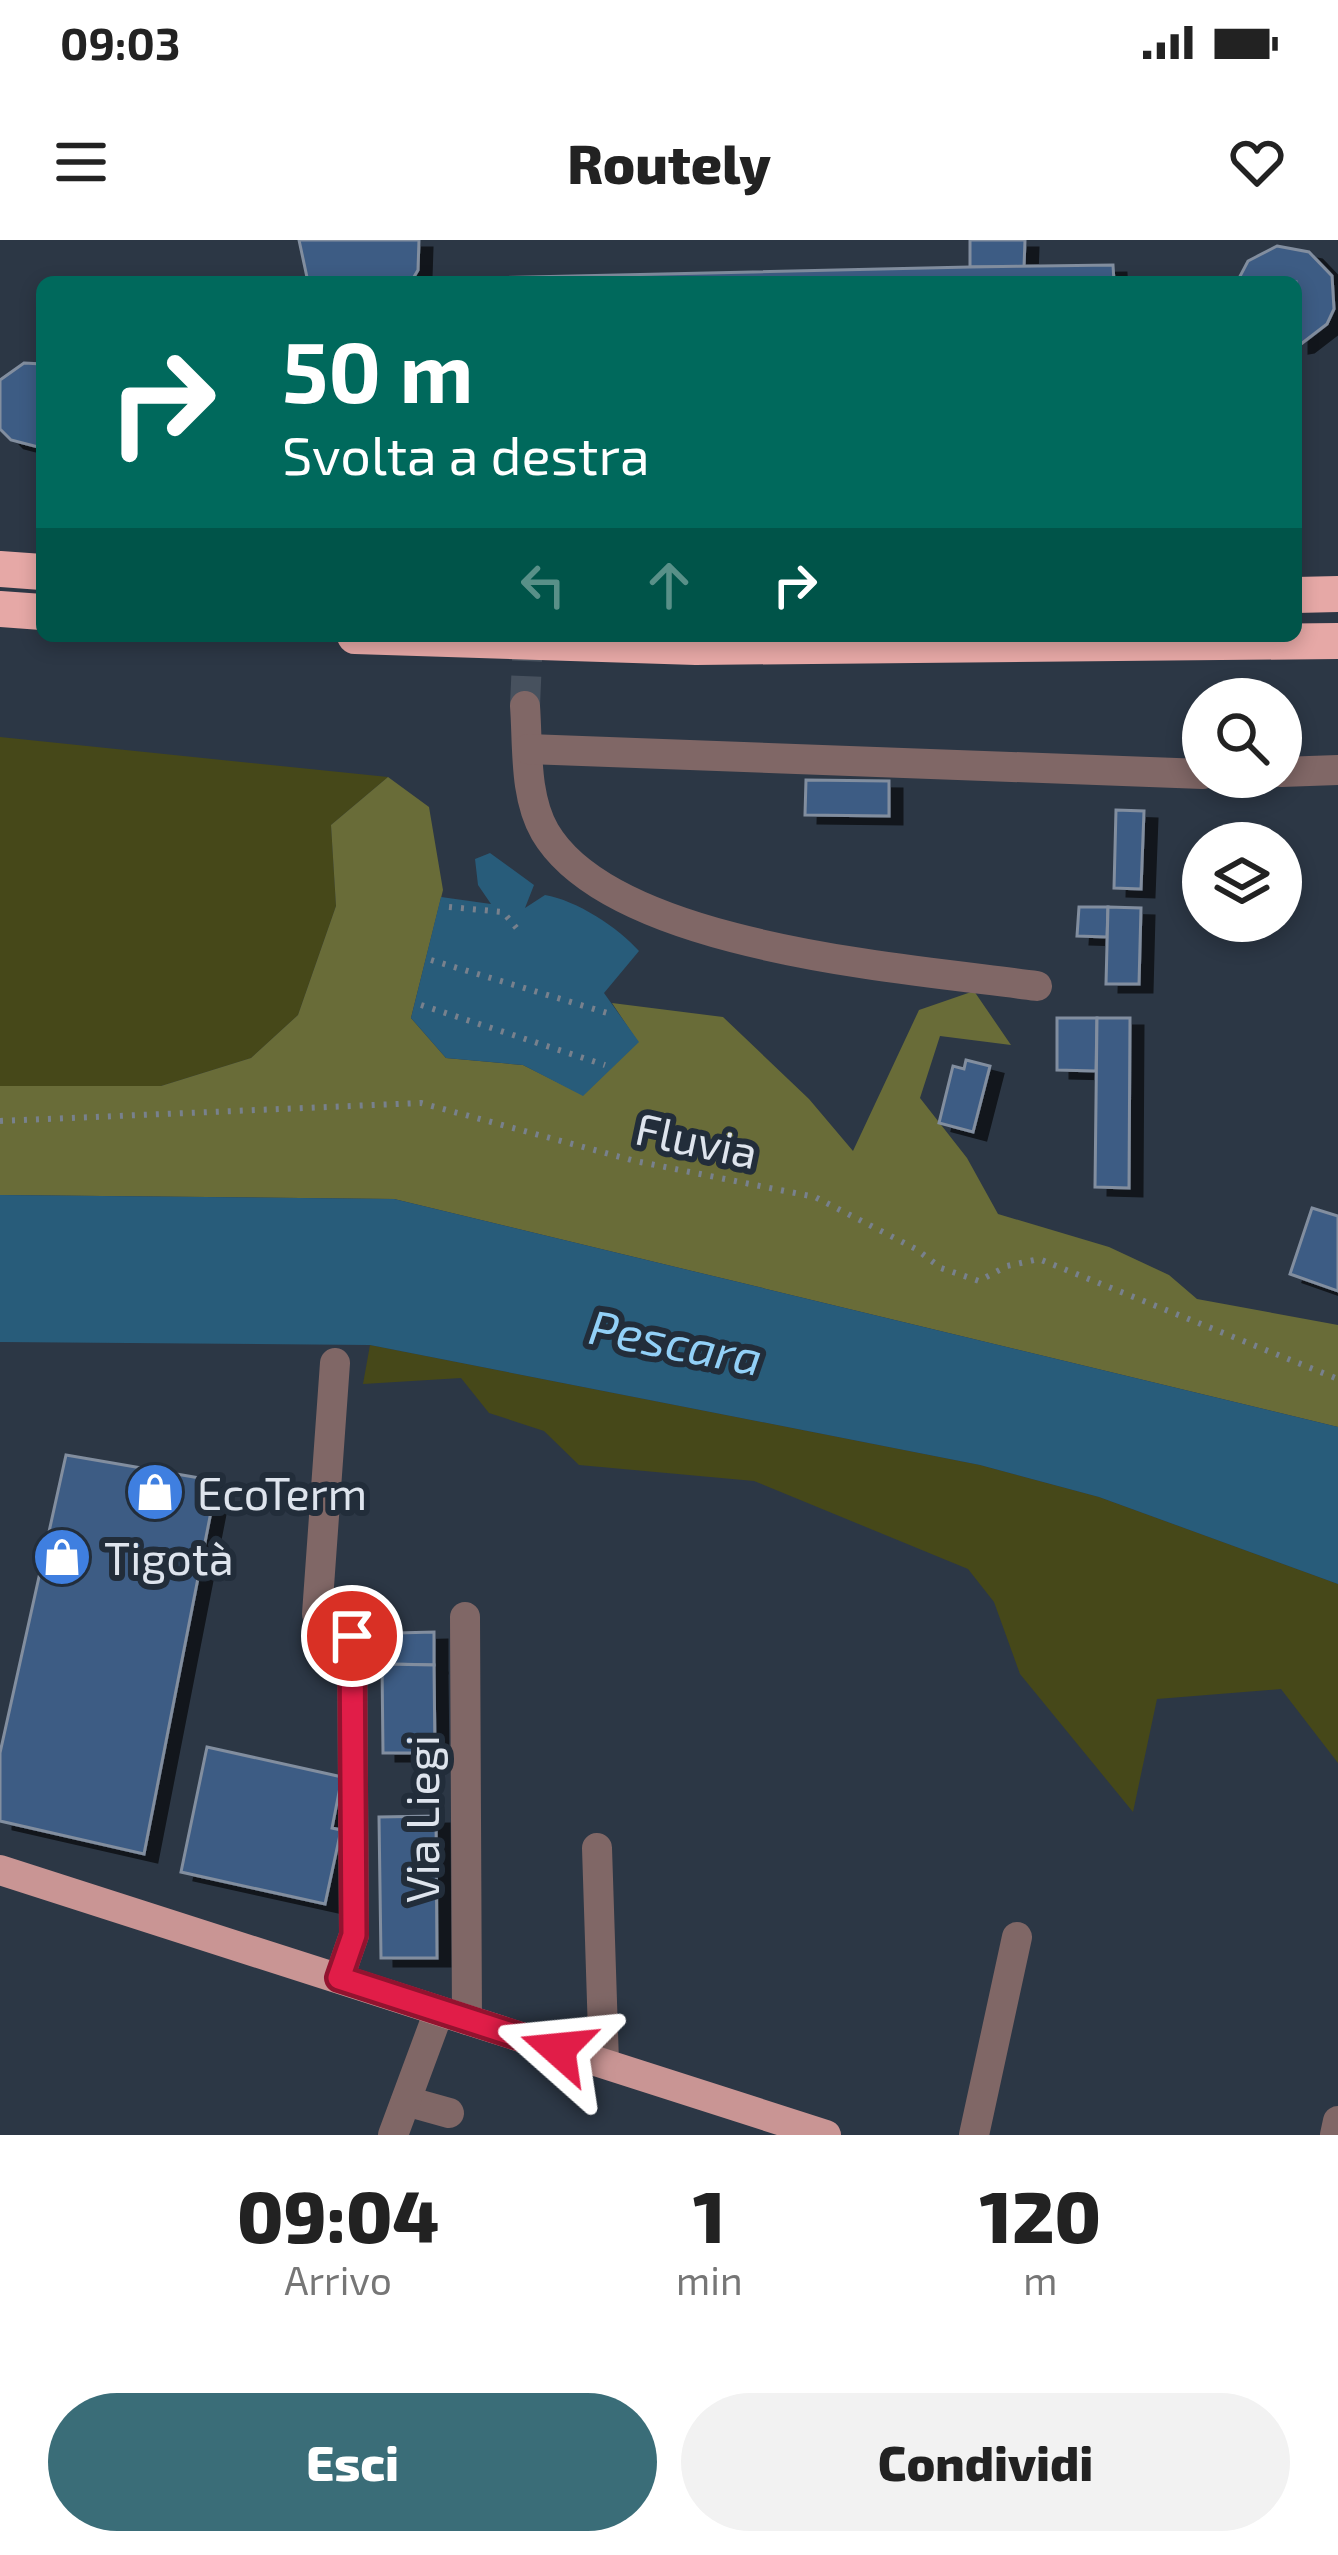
<!DOCTYPE html>
<html lang="it">
<meta charset="utf-8">
<style>
:root{--surface:#fff;--page:#f2f2f2;--text:#222;--muted:#767676;--accent:#3a6d78}
body{margin:0;font-family:"Exo 2",sans-serif;background:var(--page);color:var(--text);height:100vh;display:flex;flex-direction:column;font-size:45px;white-space:nowrap}
*{box-sizing:border-box;margin:0}
p{font-size:39px;color:var(--muted)}
.icon{flex:none;width:66px;height:66px;fill:none;stroke:currentColor;stroke-width:2;stroke-linecap:round;stroke-linejoin:round}
.map{position:relative;height:1895px;overflow:hidden}
.details{display:flex;flex-direction:column;background:var(--surface);flex:1}
.details>*{flex:none}
.banner{position:absolute;left:36px;top:36px;width:1266px;height:366px;border-radius:18px;box-shadow:0 6px 18px #0003;background:#00695c;color:#fff;overflow:hidden}
.fabs{position:absolute;left:1182px;top:438px;display:grid;gap:24px}
.fabs a{display:grid;place-items:center;width:120px;height:120px;border-radius:50%;background:var(--surface);box-shadow:0 6px 18px #0003;font-size:60px}
.pin{position:absolute;display:grid;place-items:center;width:102px;height:102px;color:#fff;margin:-51px;border:6px solid #fff;border-radius:50%;box-shadow:0 3px 12px #0007}
.me{position:absolute;width:132px;margin:-66px;rotate:288deg;stroke-linejoin:round;filter:drop-shadow(0 0 9px #0008)}
.turn{display:flex;align-items:center;gap:42px;height:252px;padding:0 48px;font-size:54px}
.turn .icon{width:156px;height:156px;stroke-width:2.5}
.turn b{display:block;font-size:84px;line-height:102px}
.lanes{display:flex;align-items:center;height:114px;padding:0 48px;background:#0003;justify-content:center;gap:60px;direction:ltr}
.lanes .off{opacity:.35}
.eta{display:flex;justify-content:space-evenly;align-items:center;height:204px;text-align:center}
.eta b{font-size:72px;font-weight:800;line-height:84px}
.action{display:flex;gap:24px;margin-top:auto;padding:24px 48px}
.action a{flex:1;height:138px;border-radius:72px;background:var(--accent);color:#fff;font-size:48px;font-weight:800;line-height:138px;text-align:center}
.action a+a{background:var(--page);color:var(--text)}
.status{display:flex;justify-content:space-between;align-items:center;height:84px;padding:0 60px;background:var(--surface);direction:ltr}
.status svg{height:33px;fill:currentColor}
header{display:flex;justify-content:space-between;align-items:center;height:156px;padding:0 48px;background:var(--surface);font-size:54px;font-weight:800}
.map>svg:first-child{display:block}
</style>
<div class="status"><b>09:03</b><svg viewBox="0 0 49 12"><path d="M0 12V9h3v3zM5 12V6h3v6zM10 12V3h3v9zM15 12V0h3v12zM26 1h20v11H26zM47 4h2v5h-2z"/></svg></div>
<header><svg class="icon" aria-label="menu" viewBox="0 0 24 24"><path d="M4 6h16M4 12h16M4 18h16"/></svg>Routely<svg class="icon" aria-label="heart" viewBox="0 0 24 24"><path d="M12 20l-8-8c-3-5 5-10 8-4 3-6 11-1 8 4z"/></svg></header>
<div class="map">
<svg width="1338" height="1895" viewBox="0 0 1338 1895">
<defs>
<filter id="shadow"><feDropShadow dx="13" dy="8" stdDeviation="0" flood-color="#0009"/></filter>
</defs>
<rect width="100%" height="100%" fill="#2c3745"/>
<!-- green -->
<g fill="#464819">
<path d="M 0,497 L 388,537 L 331,585 L 336,666 L 298,775 L 251,818 L 161,846 L 0,846 Z"/>
<path d="M 370,1105 L 980,1225 L 1099,1257 L 1338,1344 L 1338,1523 L 1281,1449 L 1157,1459 L 1133,1572 L 1020,1434 L 994,1362 L 968,1329 L 754,1241 L 579,1225 L 544,1191 L 489,1173 L 461,1138 L 363,1144 Z"/>
</g>
<!-- forest -->
<path fill="#696c38" d="M 388,537 L 429,567 L 443,650 L 411,778 L 446,818 L 523,825 L 583,855 L 638,802 L 612,763 L 723,777 L 809,859 L 853,911 L 919,770 L 974,751 L 1011,805 L 940,796 L 920,858 L 967,918 L 998,974 L 1109,1007 L 1169,1035 L 1197,1059 L 1338,1085 L 1338,1187 L 394,959 L 0,955 L 0,846 L 161,846 L 251,818 L 298,775 L 336,666 L 331,585 Z"/>
<!-- water -->
<g fill="#285c7a">
<path d="M 490,613 L 534,645 L 525,668 L 545,655 C 576,660 619,688 639,711 L 604,753 L 639,802 L 583,856 L 523,825 L 446,818 L 411,778 L 441,657 L 491,664 L 478,645 L 475,619 Z"/>
<path d="M 0,955 L 394,959 L 1338,1187 L 1338,1344 L 1099,1257 L 980,1225 L 370,1105 L 0,1102 Z"/>
</g>
<!-- building -->
<g fill="#3e5c84" stroke="#828e9f" stroke-width="3" filter="url(#shadow)">
<path d="M 299,0 L 419,0 L 418,30 L 411,42 L 308,42 Z"/>
<path d="M 970,0 L 1025,0 L 1024,27 L 970,27 Z"/>
<path d="M 1277,6 L 1309,12 L 1332,36 L 1334,69 L 1327,84 L 1301,104 L 1296,105 L 1296,42 L 1237,42 L 1248,21 Z"/>
<path d="M 1113,25 L 1114,42 L 439,39 L 970,27 Z"/>
<path d="M 24,123 L 42,124 L 42,206 L 38,207 L 11,200 L 0,189 L 0,140 Z"/>
<path d="M 806,540 L 889,541 L 889,576 L 805,575 Z"/>
<path d="M 1116,570 L 1144,571 L 1141,649 L 1114,648 Z"/>
<path d="M 1079,667 L 1108,667 L 1107,697 L 1077,696 Z"/>
<path d="M 1108,667 L 1141,668 L 1139,744 L 1106,744 Z"/>
<path d="M 1057,778 L 1097,778 L 1096,831 L 1057,830 Z"/>
<path d="M 1097,778 L 1130,778 L 1129,948 L 1095,947 Z"/>
<path d="M 966,820 L 990,826 L 973,892 L 939,883 L 953,826 L 964,829 Z"/>
<path d="M 1312,968 L 1338,976 L 1338,1051 L 1290,1034 Z"/>
<path d="M 66,1215 L 217,1241 L 144,1614 L 0,1581 L 0,1513 Z"/>
<path d="M 434,1392 L 434,1425 L 394,1424 L 397,1393 Z"/>
<path d="M 382,1424 L 434,1425 L 435,1513 L 383,1513 Z"/>
<path d="M 207,1507 L 342,1537 L 332,1588 L 341,1590 L 325,1664 L 181,1632 Z"/>
<path d="M 436,1576 L 437,1718 L 381,1718 L 379,1577 Z"/>
</g>
<g fill="none" stroke-linecap="round" stroke-linejoin="round">
<!-- minor-tunnel -->
<path stroke="#47515e" stroke-width="30" stroke-dasharray="30 15" stroke-linecap="butt" d="M 525,466 L 528,396"/>
<!-- path -->
<g stroke="#78818d" stroke-width="6" stroke-dasharray="3 9" stroke-linecap="butt">
<path d="M 449,667 L 503,672 L 519,691"/>
<path d="M 431,720 L 614,775"/>
<path d="M 421,765 L 605,825"/>
<path d="M 0,881 L 421,863 L 635,921 L 815,957 L 916,1009 L 941,1028 L 979,1041 L 1007,1026 L 1039,1019 L 1338,1139"/>
</g>
<!-- minor -->
<g stroke="#806766" stroke-width="30">
<path d="M 525,466 C 528,506 524,556 545,592 C 614,709 914,729 1037,746"/>
<path d="M 528,509 L 1203,534"/>
<path d="M 1281,532 L 1338,530"/>
<path d="M 335,1123 L 317,1374 L 352,1396 L 354,1695 L 339,1738"/>
<path d="M 465,1377 L 467,1780"/>
<path d="M 597,1608 L 604,1823"/>
<path d="M 406,1861 L 449,1873"/>
<path d="M 393,1895 L 439,1771"/>
<path d="M 974,1895 L 1017,1697"/>
<path d="M 1335,1895 L 1338,1881"/>
</g>
<!-- major -->
<path stroke="#c99594" stroke-width="30" d="M 0,1630 L 826,1895"/>
<!-- highway -->
<g stroke="#e6a8a6" stroke-width="36">
<path d="M 0,329 L 42,332"/>
<path d="M 1296,355 L 1338,354"/>
<path d="M 0,369 L 42,372"/>
<path d="M 355,396 L 696,407 L 1338,401"/>
</g>
</g>
<g fill="none" stroke-linecap="round" stroke-linejoin="round">
<!-- route casing -->
<g stroke="#92132f" stroke-width="30">
<path id="route" d="M 352,1396 L 354,1695 L 339,1738 L 558,1809"/>
</g>
<!-- route -->
<use href="#route" stroke="#e11d48" stroke-width="21"/>
</g>
<!-- icons -->
<defs>
<g id="shop-disc" transform="scale(3)"><circle r="9.5" fill="#3f7fe0" stroke="#222d3a"/><path d="M-5-2.5h2.3a2.7 3.5 0 0 1 5.4 0H5L5.5 6h-11ZM-1.5-2.5h3a1.5 2.3 0 0 0-3 0Z" fill="#fff"/></g>
</defs>
<g fill-rule="evenodd">
<use href="#shop-disc" x="155" y="1252"/>
<use href="#shop-disc" x="62" y="1317"/>
</g>
<g text-anchor="middle" dominant-baseline="central" stroke-width="12" stroke-linejoin="round" paint-order="stroke">
<!-- street labels -->
<g font-size="45" fill="#dee4ed" stroke="#222d3a">
<text transform="translate(697 899) rotate(12)">Fluvia</text>
<text transform="translate(421 1579) rotate(-90)">Via Liegi</text>
</g>
<!-- poi labels -->
<g font-size="45" fill="#dee4ed" stroke="#222d3a" text-anchor="start">
<text x="197" y="1252">EcoTerm</text>
<text x="104" y="1317">Tigotà</text>
</g>
<!-- water labels -->
<g font-size="48" font-style="italic" fill="#92d0f7" stroke="#222d3a">
<text transform="translate(676 1101) rotate(11)">Pescara</text>
</g>
</g>
</svg>
<div class="fabs">
<a><svg class="icon" aria-label="search" viewBox="0 0 24 24"><circle cx="10" cy="10" r="6"/><path d="M15 15l6 6"/></svg></a>
<a><svg class="icon" aria-label="layers" viewBox="0 0 24 24"><path d="M12 4l9 5-9 5-9-5zM3 14l9 5 9-5"/></svg></a>
</div>
<div class="pin" style="left:352px;top:1396px;background:#d93025"><svg class="icon" aria-label="arrive" viewBox="0 0 24 24"><path d="M6 21V4h12l-3 4 3 4H6"/></svg></div>
<svg class="me" style="left:558px;top:1809px" viewBox="-20 -20 40 40"><path d="M0-17L14 15 0 8-14 15z" fill="#e11d48" stroke="#fff" stroke-width="4"/></svg>
<div class="banner">
<div class="turn"><svg class="icon" aria-label="right" viewBox="0 0 24 24"><path d="M7 20v-9h11M14 6l5 5-5 5"/></svg><div><b>50 m</b>Svolta a destra</div></div>
<div class="lanes"><svg class="icon off" aria-label="left" viewBox="0 0 24 24"><path d="M17 20v-9H6M10 6l-5 5 5 5"/></svg><svg class="icon off" aria-label="ahead" viewBox="0 0 24 24"><path d="M12 20V5M6 11l6-6 6 6"/></svg><svg class="icon" aria-label="right" viewBox="0 0 24 24"><path d="M7 20v-9h11M14 6l5 5-5 5"/></svg></div>
</div>
</div>
<section class="details">
<div class="eta">
<div><b>09:04</b><p>Arrivo</p></div>
<div><b>1</b><p>min</p></div>
<div><b>120</b><p>m</p></div>
</div>
<div class="action"><a>Esci</a><a>Condividi</a></div>
</section>
